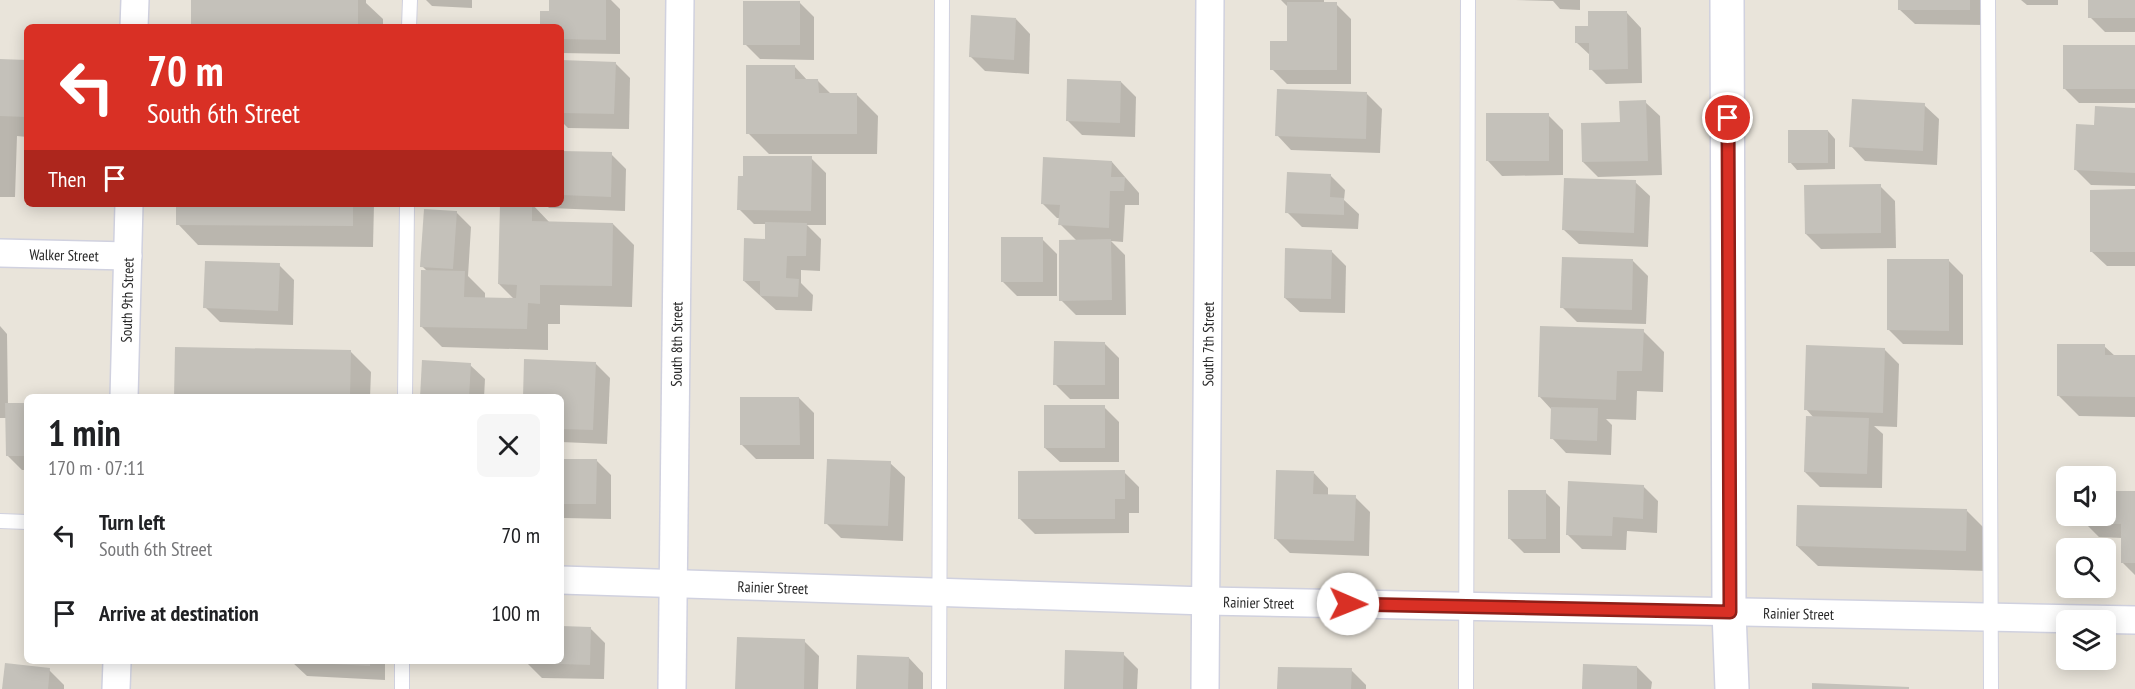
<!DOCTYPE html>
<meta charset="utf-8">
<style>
:root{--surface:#fff;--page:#f6f6f6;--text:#202124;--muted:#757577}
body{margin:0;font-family:"PT Sans Narrow",sans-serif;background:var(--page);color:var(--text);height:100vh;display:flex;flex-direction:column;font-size:22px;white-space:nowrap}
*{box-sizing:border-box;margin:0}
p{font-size:20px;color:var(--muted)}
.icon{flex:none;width:33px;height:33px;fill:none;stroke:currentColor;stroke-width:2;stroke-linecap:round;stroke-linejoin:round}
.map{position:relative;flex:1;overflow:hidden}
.details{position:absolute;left:24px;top:394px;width:540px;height:270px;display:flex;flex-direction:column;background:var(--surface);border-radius:9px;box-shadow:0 3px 15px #0003}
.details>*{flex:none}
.top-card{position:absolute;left:24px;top:24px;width:540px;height:183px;border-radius:9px;box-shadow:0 3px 15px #0003;background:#d93025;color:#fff;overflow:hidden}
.fabs{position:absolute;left:2056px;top:466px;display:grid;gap:12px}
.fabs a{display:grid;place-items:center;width:60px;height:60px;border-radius:9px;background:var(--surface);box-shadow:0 3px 15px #0003;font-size:30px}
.pin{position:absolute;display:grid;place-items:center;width:51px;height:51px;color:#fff;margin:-26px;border:3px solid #fff;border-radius:50%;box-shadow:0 2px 6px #0007}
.me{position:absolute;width:66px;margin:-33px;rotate:91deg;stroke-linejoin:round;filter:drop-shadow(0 0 4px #0008)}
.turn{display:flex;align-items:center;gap:21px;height:126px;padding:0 24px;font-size:27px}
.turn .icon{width:78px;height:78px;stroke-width:2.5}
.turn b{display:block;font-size:42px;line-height:51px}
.then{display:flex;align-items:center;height:57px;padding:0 24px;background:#0003;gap:12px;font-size:22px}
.round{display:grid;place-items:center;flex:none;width:63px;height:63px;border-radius:9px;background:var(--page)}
.overview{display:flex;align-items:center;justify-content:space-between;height:102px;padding:0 24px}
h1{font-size:36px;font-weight:800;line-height:45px}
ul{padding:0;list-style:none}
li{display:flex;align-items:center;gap:18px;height:78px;padding:0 24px}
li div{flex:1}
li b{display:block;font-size:22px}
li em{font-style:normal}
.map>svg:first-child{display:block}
</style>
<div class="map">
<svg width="2135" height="689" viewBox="0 0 2135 689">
<rect width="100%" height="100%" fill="#e9e4da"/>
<!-- shadow -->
<g fill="#0003">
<path d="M 193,0 L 366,0 L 366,3 L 383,19 L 383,27 L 192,27 Z"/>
<path d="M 426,0 L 472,0 L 472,8 L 432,6 Z"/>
<path d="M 551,0 L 611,0 L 620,9 L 620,54 L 561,53 L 561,27 L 541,27 L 551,12 Z"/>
<path d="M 1281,0 L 1324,0 L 1324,4 L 1336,4 L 1351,19 L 1351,84 L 1287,84 L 1272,69 L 1289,43 L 1288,7 Z"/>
<path d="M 1515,0 L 1580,0 L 1580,10 L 1560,9 L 1553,1 Z"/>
<path d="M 1900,0 L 1984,0 L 1984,25 L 1915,24 L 1900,10 Z"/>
<path d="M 2021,0 L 2058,0 L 2058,5 L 2027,5 Z"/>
<path d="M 2090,0 L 2135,0 L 2135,32 L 2105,32 L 2090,17 Z"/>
<path d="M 799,2 L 814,17 L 814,60 L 760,59 L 745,44 Z"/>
<path d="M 1627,13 L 1641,28 L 1642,83 L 1606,84 L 1591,69 L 1591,56 L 1577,43 L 1590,27 Z"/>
<path d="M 1016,19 L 1030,34 L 1029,74 L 985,71 L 970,56 Z"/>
<path d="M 2135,46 L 2135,103 L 2079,103 L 2064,88 Z"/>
<path d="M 0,61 L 27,61 L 27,137 L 17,136 L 15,197 L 0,197 Z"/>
<path d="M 561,62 L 615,63 L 630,78 L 629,129 L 568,128 L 561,121 Z"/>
<path d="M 795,67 L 808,81 L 818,81 L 832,95 L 857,95 L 878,116 L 877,154 L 769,154 L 748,133 Z"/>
<path d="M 1121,82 L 1136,97 L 1135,137 L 1082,135 L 1067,120 Z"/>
<path d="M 1367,94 L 1382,109 L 1380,153 L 1291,150 L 1277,135 Z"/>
<path d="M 1645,102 L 1660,116 L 1662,175 L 1598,177 L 1583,162 Z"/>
<path d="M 1924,105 L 1939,119 L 1937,165 L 1865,161 L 1851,146 Z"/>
<path d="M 2135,109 L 2135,186 L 2091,185 L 2076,170 L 2096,126 Z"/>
<path d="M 1548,115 L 1563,130 L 1563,175 L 1502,176 L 1488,161 Z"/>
<path d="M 1828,131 L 1835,139 L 1835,169 L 1797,170 L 1790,162 Z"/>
<path d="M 561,152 L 611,154 L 626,169 L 625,211 L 549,208 L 545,204 L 561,204 Z"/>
<path d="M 811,158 L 826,173 L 826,225 L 807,225 L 821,239 L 820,271 L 801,270 L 801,283 L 813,295 L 812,311 L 776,310 L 744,281 L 766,240 L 767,224 L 754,224 L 739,209 Z"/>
<path d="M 1112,162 L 1139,193 L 1139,205 L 1125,205 L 1123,242 L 1111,241 L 1125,255 L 1126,315 L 1076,315 L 1061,300 L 1077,241 L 1060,224 L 1060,218 L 1057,218 L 1042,203 Z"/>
<path d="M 1330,175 L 1345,190 L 1344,200 L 1359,214 L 1358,229 L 1302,227 L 1287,212 Z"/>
<path d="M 1635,182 L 1650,196 L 1648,247 L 1579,244 L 1564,230 Z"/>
<path d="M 1880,186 L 1895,201 L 1896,248 L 1821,249 L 1806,234 Z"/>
<path d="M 2135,191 L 2135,266 L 2107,266 L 2092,252 Z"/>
<path d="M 178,204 L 374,204 L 373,247 L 198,245 L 178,224 Z"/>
<path d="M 501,204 L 532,204 L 550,223 L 613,224 L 634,245 L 632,307 L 560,305 L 560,324 L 548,324 L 548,350 L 442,347 L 421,326 L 427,271 L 422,266 L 456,212 L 471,227 L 468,276 L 485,293 L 485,299 L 515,300 L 499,284 Z"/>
<path d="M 1042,239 L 1057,254 L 1057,296 L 1017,296 L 1002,281 Z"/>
<path d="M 1331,251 L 1346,266 L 1345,313 L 1300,312 L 1285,298 Z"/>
<path d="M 1948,260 L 1963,275 L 1963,345 L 1903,344 L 1888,329 Z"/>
<path d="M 1633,261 L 1648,276 L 1646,324 L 1577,322 L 1562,307 Z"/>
<path d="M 279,265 L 294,280 L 293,325 L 220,322 L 205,307 Z"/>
<path d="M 0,326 L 7,334 L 8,405 L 27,405 L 27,470 L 22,470 L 7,455 L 7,418 L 0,418 Z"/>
<path d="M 1643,331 L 1664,352 L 1663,392 L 1637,391 L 1636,420 L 1606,419 L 1612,425 L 1611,455 L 1566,453 L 1552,438 L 1552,410 L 1540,397 Z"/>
<path d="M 1104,343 L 1119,358 L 1119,399 L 1070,399 L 1055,384 Z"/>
<path d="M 2104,346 L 2115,356 L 2135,357 L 2135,417 L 2079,416 L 2058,395 Z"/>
<path d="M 1884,349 L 1899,364 L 1897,427 L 1874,426 L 1883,434 L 1882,488 L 1820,487 L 1805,472 L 1814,418 L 1806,409 Z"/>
<path d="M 350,351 L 371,372 L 370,398 L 175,398 Z"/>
<path d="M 595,363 L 610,378 L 607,444 L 561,442 L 561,398 Z"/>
<path d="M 470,365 L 485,379 L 484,398 L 422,398 Z"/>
<path d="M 799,398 L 814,413 L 814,459 L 756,459 L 742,445 Z"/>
<path d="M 1104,407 L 1119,422 L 1119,462 L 1060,462 L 1045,448 Z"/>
<path d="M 561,460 L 596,460 L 611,475 L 611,519 L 564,518 L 564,525 L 561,525 Z"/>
<path d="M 890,463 L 905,477 L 903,541 L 841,538 L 826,523 Z"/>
<path d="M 1124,472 L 1139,487 L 1139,513 L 1129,513 L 1129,533 L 1035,534 L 1020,519 Z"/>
<path d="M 1314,473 L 1328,488 L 1328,496 L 1355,497 L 1370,512 L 1369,556 L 1290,553 L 1275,538 Z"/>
<path d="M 1643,486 L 1658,501 L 1657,533 L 1627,531 L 1626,550 L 1582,549 L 1567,534 Z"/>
<path d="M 1545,492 L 1560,507 L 1560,553 L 1524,553 L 1509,538 Z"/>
<path d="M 2106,492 L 2135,492 L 2135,575 L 2122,562 L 2122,538 L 2099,537 L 2084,522 L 2084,516 L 2106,516 Z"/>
<path d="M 1967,511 L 1988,532 L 1987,571 L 1818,566 L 1797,546 Z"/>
<path d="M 561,627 L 590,628 L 605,643 L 604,679 L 542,678 L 527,663 L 561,662 Z"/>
<path d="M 804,641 L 819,656 L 818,689 L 736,689 Z"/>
<path d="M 1123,654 L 1138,669 L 1137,689 L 1066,689 Z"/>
<path d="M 909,658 L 923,673 L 923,689 L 857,689 Z"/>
<path d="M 292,662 L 385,662 L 385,680 L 307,676 Z"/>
<path d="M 1637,667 L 1652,682 L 1651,689 L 1584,689 Z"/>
<path d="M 49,670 L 64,685 L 64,689 L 3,689 Z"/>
<path d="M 1351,670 L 1366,685 L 1366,689 L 1279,689 Z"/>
</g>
<!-- building -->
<g fill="#c4c1ba">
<rect x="191" y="0" width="167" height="27"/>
<path d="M 549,0 L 606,0 L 606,40 L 561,39 L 561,27 L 540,27 L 540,11 L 549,11 Z"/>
<rect x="1898" y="0" width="72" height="10"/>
<rect x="2088" y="0" width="47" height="18"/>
<rect x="743" y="1" width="57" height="44"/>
<path d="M 1287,2 L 1337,2 L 1337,70 L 1270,70 L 1270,41 L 1287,41 Z"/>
<path d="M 1588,11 L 1627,11 L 1628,69 L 1589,70 L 1589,43 L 1575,43 L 1575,26 L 1588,26 Z"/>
<path d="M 971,15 L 1016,18 L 1014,60 L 969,57 Z"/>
<rect x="2063" y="45" width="72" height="44"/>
<path d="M 0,59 L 27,60 L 27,117 L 0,116 Z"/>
<path d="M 561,60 L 616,62 L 614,114 L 561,113 Z"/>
<path d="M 746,65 L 795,65 L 795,79 L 818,79 L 819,93 L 857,93 L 857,134 L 746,134 Z"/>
<path d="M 1067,79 L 1121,81 L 1120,123 L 1066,121 Z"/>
<path d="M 1277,89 L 1367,92 L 1366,139 L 1275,136 Z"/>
<path d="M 1852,99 L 1925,103 L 1923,151 L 1849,147 Z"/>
<path d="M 1646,100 L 1648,161 L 1582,162 L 1581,123 L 1620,122 L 1619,101 Z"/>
<path d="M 2095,106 L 2135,108 L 2135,173 L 2074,170 L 2076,124 L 2094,125 Z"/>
<rect x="1486" y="113" width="63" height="48"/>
<rect x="1788" y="130" width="40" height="33"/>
<path d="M 561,151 L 612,152 L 611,197 L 561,195 Z"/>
<path d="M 743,156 L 812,156 L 811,211 L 737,210 L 738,176 L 743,176 Z"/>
<path d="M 1043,157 L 1112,161 L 1111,177 L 1125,177 L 1124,191 L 1110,191 L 1109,228 L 1058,225 L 1060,205 L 1041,204 Z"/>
<path d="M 1287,172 L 1331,174 L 1330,197 L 1344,198 L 1344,215 L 1285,213 Z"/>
<path d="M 1564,178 L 1636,180 L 1634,233 L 1562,230 Z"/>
<path d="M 1881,184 L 1881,233 L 1805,234 L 1804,185 Z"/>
<path d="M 2135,189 L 2135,252 L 2090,252 L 2090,190 Z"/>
<path d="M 176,204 L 353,204 L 353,226 L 176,225 Z"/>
<path d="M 500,204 L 532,204 L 532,221 L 613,223 L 612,286 L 540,285 L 540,304 L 528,303 L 527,329 L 420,327 L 421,270 L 465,271 L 464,297 L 516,298 L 517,285 L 498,284 Z"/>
<path d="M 424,209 L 457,211 L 453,269 L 420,267 Z"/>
<path d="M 765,222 L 807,223 L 806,256 L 787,256 L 786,278 L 799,279 L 798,297 L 760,296 L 760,281 L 743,281 L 744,238 L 765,239 Z"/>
<rect x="1001" y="237" width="42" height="45"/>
<path d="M 1111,239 L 1112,300 L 1059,301 L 1059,240 Z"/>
<path d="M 1285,248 L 1332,250 L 1331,299 L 1284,298 Z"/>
<path d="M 1562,257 L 1633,259 L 1632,310 L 1560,308 Z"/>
<path d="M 1887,259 L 1949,259 L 1949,331 L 1887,330 Z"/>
<path d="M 205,261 L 280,263 L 278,311 L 203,308 Z"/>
<path d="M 1540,326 L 1644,329 L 1642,371 L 1617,371 L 1616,400 L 1538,397 Z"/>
<path d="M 1054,341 L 1105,342 L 1105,385 L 1053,385 Z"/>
<path d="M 2057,344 L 2105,344 L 2105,355 L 2135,355 L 2135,397 L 2057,396 Z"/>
<path d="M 1806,345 L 1885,348 L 1883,413 L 1804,410 Z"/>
<path d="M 175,347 L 351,350 L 350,398 L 174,398 Z"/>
<path d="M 524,359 L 596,362 L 593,430 L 561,429 L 561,398 L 523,398 Z"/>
<path d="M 422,360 L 471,363 L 469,398 L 420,398 Z"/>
<path d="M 740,397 L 799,397 L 800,445 L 740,445 Z"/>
<path d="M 5,403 L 27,403 L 27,456 L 6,456 Z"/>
<rect x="1044" y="405" width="61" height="43"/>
<path d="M 1551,407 L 1598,408 L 1597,441 L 1550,439 Z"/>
<path d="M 1806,416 L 1869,418 L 1867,474 L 1804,472 Z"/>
<path d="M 561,459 L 597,459 L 596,504 L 561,504 Z"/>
<path d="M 827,459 L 891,461 L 888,526 L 824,524 Z"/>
<path d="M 1125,470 L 1125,499 L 1115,499 L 1115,519 L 1018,519 L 1018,471 Z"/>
<path d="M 1276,470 L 1314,471 L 1313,494 L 1356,495 L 1354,541 L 1274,539 Z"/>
<path d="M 1568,481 L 1644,485 L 1643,519 L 1613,517 L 1612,536 L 1566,535 Z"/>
<rect x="1508" y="490" width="38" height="49"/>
<path d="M 2106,491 L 2135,491 L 2135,563 L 2121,563 L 2121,524 L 2082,523 L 2082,516 L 2106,516 Z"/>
<path d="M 1797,505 L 1967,509 L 1966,551 L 1796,546 Z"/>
<path d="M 561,626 L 591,627 L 590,665 L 533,663 L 534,662 L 561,662 Z"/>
<path d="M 737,637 L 805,639 L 804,689 L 735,689 Z"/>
<path d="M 1065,650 L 1124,652 L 1123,689 L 1064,689 Z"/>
<path d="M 857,655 L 909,657 L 908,689 L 856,689 Z"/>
<path d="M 314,662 L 370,662 L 370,666 L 314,663 Z"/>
<path d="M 5,663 L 50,668 L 48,689 L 2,689 Z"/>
<path d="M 1583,664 L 1637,666 L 1637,689 L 1582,689 Z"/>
<path d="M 1278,667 L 1352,668 L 1351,689 L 1277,689 Z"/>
<path d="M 1812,683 L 1909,687 L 1909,689 L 1812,689 Z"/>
</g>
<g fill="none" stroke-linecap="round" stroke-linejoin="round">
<!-- service casing -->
<g stroke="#d0d1df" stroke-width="16">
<g id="service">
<path d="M 1988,0 L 1991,689"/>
<path d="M 409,27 L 410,0"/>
<path d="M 405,398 L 407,204"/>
<path d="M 0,521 L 27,522"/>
<path d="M 402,689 L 402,662"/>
<path d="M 939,689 L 942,0"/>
<path d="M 1466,689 L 1468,0"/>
</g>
</g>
<!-- minor casing -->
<g stroke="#d0d1df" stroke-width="30">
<g id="minor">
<path d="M 134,27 L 135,0"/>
<path id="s1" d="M 0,253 L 128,256"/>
<path id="s2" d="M 124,398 L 129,204"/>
<path id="s3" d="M 561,580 L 1206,601 L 2135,620"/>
<path d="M 116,689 L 117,662"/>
<path id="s4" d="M 672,689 L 680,0"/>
<path id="s5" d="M 1205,689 L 1210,0"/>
</g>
</g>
<!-- tertiary casing -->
<g stroke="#d0d1df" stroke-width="36">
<path id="tertiary" d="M 1727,0 L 1729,612 L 1732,689"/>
</g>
<!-- service -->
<use href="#service" stroke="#fff" stroke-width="14"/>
<!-- minor -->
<use href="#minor" stroke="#fff" stroke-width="27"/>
<!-- tertiary -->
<use href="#tertiary" stroke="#fff" stroke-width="33"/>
</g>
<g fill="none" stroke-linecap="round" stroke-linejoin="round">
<!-- route casing -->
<g stroke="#8d1f18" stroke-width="15">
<path id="route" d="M 1348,604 L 1730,612 L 1728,118"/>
</g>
<!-- route -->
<use href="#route" stroke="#d93025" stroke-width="10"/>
</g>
<g text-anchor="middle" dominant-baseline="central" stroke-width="4.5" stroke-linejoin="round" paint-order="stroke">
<!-- street labels -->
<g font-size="15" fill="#282828" stroke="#fff">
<text stroke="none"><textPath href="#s1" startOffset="64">Walker Street</textPath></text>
<text stroke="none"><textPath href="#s2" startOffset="98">South 9th Street</textPath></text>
<text stroke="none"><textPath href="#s5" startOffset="345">South 7th Street</textPath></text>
<text stroke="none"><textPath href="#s4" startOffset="345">South 8th Street</textPath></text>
<text stroke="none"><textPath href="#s3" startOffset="212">Rainier Street</textPath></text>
<text stroke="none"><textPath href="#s3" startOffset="698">Rainier Street</textPath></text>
<text stroke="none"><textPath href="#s3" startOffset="1238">Rainier Street</textPath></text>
</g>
</g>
</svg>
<div class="fabs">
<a><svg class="icon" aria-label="sound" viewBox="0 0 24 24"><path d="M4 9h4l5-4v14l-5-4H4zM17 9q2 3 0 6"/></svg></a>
<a><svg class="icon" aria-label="search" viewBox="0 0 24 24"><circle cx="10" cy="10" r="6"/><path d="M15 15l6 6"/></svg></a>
<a><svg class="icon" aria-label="layers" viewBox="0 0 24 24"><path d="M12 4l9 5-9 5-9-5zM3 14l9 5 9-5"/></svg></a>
</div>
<div class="pin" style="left:1728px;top:118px;background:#d93025"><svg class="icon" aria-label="arrive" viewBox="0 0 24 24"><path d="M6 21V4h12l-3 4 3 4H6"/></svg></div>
<svg class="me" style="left:1348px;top:604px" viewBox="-20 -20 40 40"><circle r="19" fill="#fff"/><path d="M0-13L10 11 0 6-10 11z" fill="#d93025"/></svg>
<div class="top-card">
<div class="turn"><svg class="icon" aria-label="left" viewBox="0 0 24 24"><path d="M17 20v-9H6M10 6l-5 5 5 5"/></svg><div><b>70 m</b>South 6th Street</div></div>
<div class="then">Then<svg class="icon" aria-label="arrive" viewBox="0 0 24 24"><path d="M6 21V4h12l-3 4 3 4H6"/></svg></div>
</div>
<section class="details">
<div class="overview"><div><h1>1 min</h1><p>170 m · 07:11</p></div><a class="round"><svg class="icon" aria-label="close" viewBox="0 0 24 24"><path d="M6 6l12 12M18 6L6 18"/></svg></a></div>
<ul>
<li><svg class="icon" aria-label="left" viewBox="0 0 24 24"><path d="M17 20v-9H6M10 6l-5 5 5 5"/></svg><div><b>Turn left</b><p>South 6th Street</p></div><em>70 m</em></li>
<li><svg class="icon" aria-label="arrive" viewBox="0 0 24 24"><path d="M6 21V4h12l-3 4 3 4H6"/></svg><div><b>Arrive at destination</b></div><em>100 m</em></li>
</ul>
</section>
</div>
